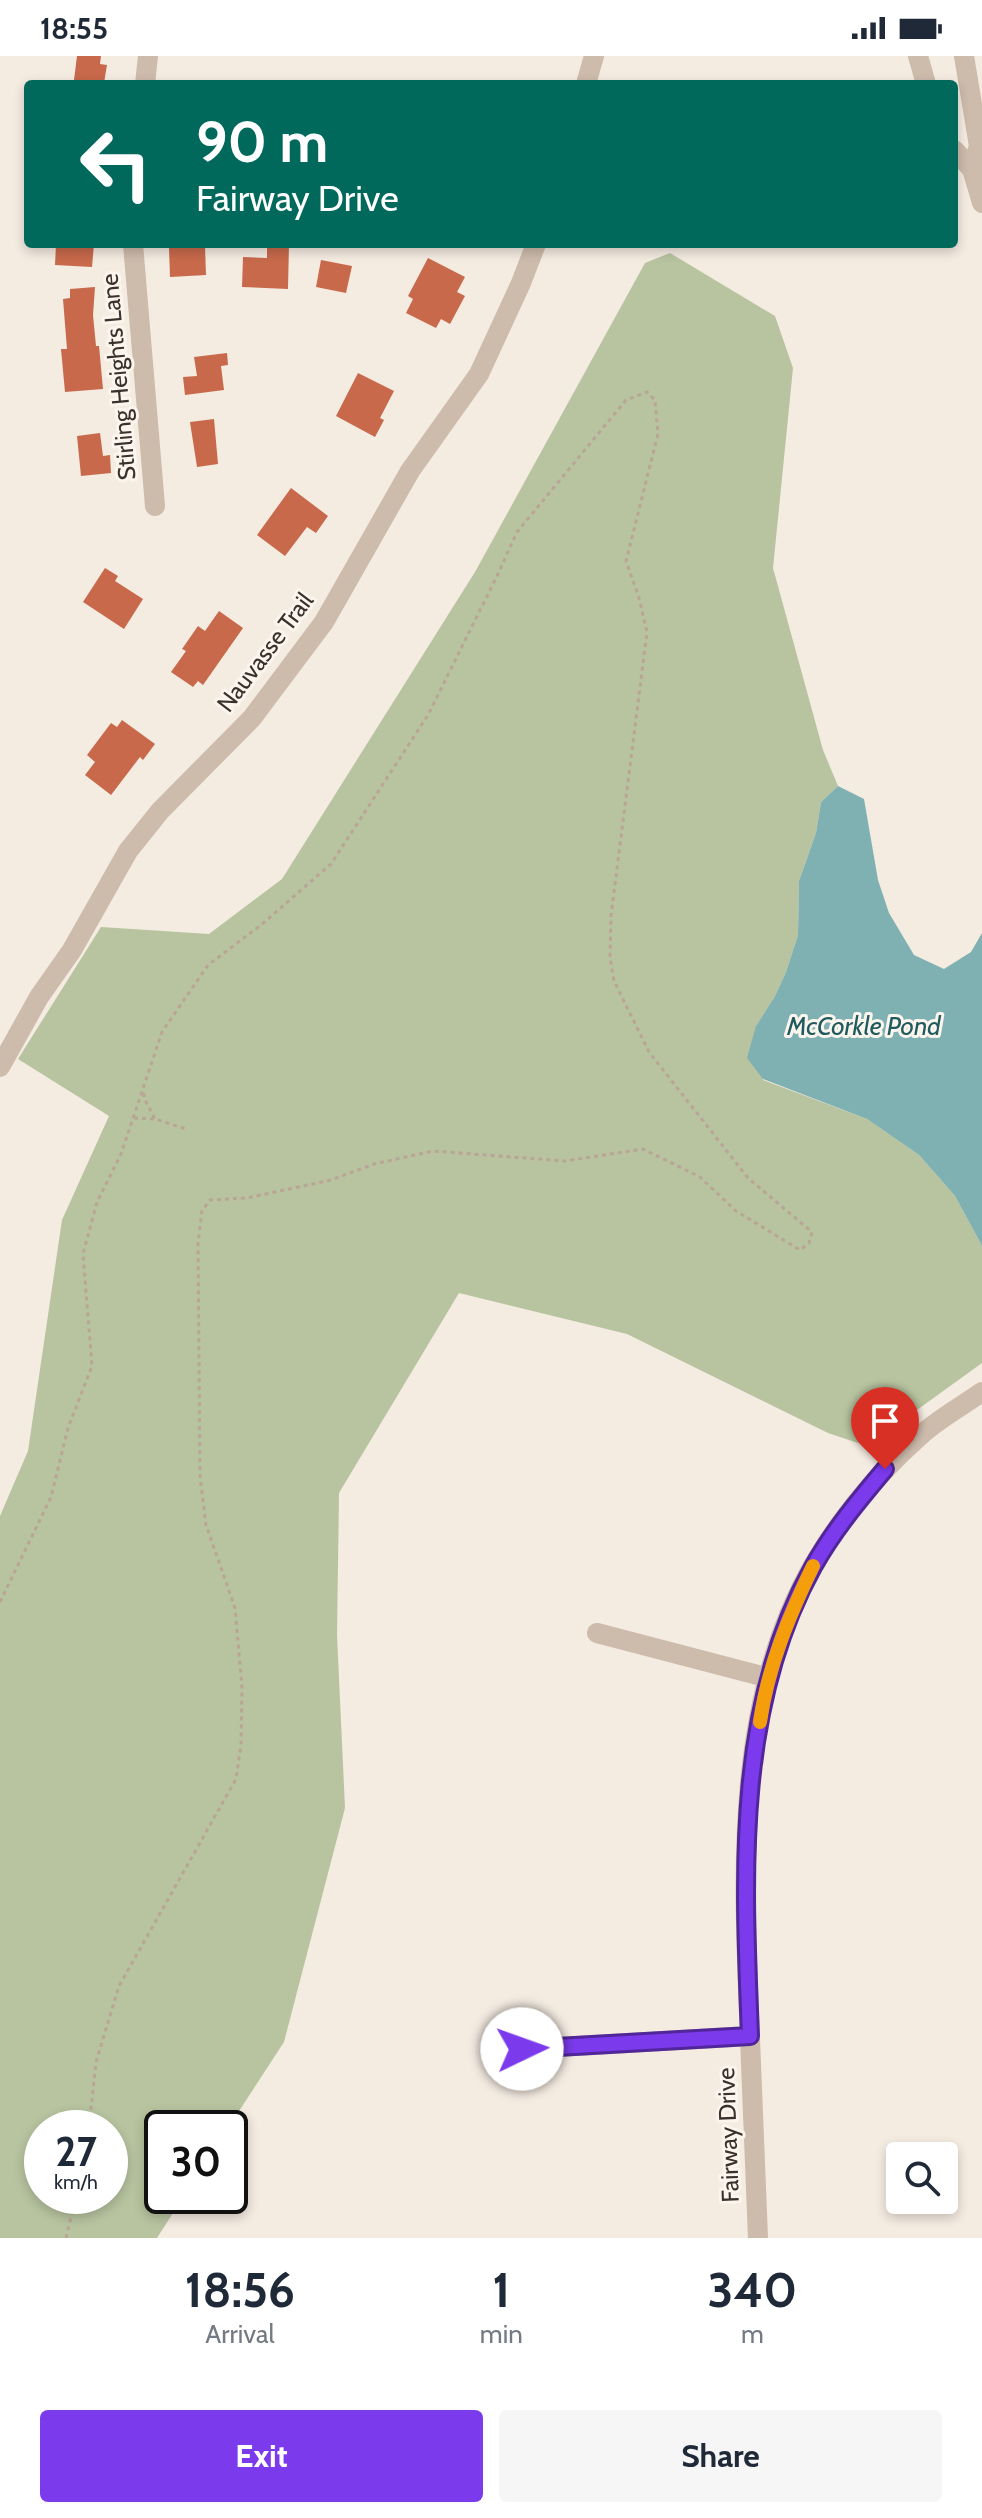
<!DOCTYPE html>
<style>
:root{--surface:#fff;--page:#f6f6f7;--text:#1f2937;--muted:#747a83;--accent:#7c3aed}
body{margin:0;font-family:Cabin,sans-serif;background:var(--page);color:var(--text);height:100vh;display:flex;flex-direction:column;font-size:30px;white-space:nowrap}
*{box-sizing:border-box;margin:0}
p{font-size:26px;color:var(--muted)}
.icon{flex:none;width:44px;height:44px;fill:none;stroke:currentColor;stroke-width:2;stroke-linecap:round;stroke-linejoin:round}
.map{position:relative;height:2182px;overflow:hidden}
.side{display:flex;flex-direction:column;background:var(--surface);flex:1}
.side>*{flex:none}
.banner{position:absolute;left:24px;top:24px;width:934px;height:168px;border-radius:8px;box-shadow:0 4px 12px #0003;background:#00695c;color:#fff;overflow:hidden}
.buttons{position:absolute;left:886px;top:2086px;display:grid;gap:16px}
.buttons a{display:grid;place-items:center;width:72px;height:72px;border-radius:8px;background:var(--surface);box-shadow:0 4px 12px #0003;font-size:40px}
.speed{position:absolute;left:24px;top:2054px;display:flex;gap:16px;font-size:40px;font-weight:700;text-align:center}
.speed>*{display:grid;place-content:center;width:104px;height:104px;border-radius:50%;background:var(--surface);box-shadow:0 4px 12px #0003;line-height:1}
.speed small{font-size:20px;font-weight:400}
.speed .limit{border:4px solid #111;border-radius:12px;background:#fff;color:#111}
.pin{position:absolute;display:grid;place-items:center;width:68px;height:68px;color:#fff;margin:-82px -34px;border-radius:50% 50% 50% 0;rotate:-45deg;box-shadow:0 0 8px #0007}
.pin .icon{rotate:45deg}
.me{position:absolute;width:88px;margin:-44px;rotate:87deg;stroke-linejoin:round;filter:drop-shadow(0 0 6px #0008)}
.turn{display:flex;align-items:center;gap:28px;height:168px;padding:0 40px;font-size:36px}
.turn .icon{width:104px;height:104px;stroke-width:2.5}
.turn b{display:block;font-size:56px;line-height:68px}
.eta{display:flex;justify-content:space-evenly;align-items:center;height:136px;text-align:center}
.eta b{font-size:48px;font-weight:700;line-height:56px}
.action{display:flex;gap:16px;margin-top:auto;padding:16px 40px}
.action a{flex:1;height:92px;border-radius:8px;background:var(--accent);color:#fff;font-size:32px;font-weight:700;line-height:92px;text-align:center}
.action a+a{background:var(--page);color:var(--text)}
.status{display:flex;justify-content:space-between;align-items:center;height:56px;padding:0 40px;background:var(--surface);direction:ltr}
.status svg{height:22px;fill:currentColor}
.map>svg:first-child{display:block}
</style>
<div class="status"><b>18:55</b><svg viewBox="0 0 49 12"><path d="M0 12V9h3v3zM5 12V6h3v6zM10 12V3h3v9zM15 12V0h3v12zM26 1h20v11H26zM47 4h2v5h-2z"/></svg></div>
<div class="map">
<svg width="982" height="2182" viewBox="0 0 982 2182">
<rect width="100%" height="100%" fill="#f4ebe1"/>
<!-- green -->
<path fill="#b8c4a0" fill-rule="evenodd" d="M 670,197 L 775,260 L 793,312 L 773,512 L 823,694 L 838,730 L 821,746 L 816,777 L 799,825 L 798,879 L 786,916 L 775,940 L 756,970 L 763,1024 L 867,1063 L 919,1099 L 955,1140 L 982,1190 L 982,1307 L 867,1390 L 828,1377 L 627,1278 L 459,1237 L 339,1437 L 337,1579 L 345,1752 L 284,1986 L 228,2072 L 162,2072 L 162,2140 L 184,2140 L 157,2182 L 0,2182 L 0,1460 L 28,1395 L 62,1164 L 109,1060 L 18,1003 L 101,871 L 209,878 L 282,823 L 475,516 L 645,207 ZM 42,2072 L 110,2072 L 110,2140 L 42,2140 Z"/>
<!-- water -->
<path fill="#7fb0b2" d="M 838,730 L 864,743 L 878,824 L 889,857 L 914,899 L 944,913 L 971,896 L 982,877 L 982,1190 L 955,1140 L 919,1099 L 867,1063 L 763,1023 L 747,1002 L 756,970 L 775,940 L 786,916 L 798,879 L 799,825 L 816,777 L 821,746 Z"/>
<!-- building -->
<g fill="#c8694b">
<path d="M 77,0 L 101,0 L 100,8 L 107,9 L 104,27 L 74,24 Z"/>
<path d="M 56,188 L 94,188 L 92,211 L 55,209 Z"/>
<path d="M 267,188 L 289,188 L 288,233 L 242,231 L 243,201 L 267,202 Z"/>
<path d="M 205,190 L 206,219 L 170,221 L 169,192 Z"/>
<path d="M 428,202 L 465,221 L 457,236 L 465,240 L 450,268 L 441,263 L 436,272 L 406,257 L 413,243 L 408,240 Z"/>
<path d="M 321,204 L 352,210 L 346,237 L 316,231 Z"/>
<path d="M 95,231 L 93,259 L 96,290 L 99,290 L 103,333 L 65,336 L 61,293 L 67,293 L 63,243 L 70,242 L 70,233 Z"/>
<path d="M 227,297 L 228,309 L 221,310 L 224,334 L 185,339 L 183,321 L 197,320 L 194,301 Z"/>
<path d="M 358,317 L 394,335 L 380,362 L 384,364 L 375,381 L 336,360 Z"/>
<path d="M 214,363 L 218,408 L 197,411 L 190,366 Z"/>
<path d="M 100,377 L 103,400 L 110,399 L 111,417 L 81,420 L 77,380 Z"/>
<path d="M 291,432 L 328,460 L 316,477 L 307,471 L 285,500 L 257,479 Z"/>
<path d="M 105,512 L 118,520 L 115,525 L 143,543 L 124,573 L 83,546 Z"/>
<path d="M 219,555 L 243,572 L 203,629 L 198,625 L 193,631 L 171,616 L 186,595 L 182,593 L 198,570 L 205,575 Z"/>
<path d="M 122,664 L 155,688 L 143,704 L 140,701 L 111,739 L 85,719 L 95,706 L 87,699 L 111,667 L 117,671 Z"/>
</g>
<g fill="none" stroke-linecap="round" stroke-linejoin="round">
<!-- path -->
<g stroke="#b9a596" stroke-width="3" stroke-dasharray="4 4" stroke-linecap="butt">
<path d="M 144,1037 L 144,1042 L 155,1063"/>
<path d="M 134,1062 L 155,1063 L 186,1073"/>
<path d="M 0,1546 L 51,1441 L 68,1372 L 92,1310 L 83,1198 L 97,1146 L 121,1098 L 162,976 L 208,909 L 261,869 L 331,808 L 428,659 L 497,520 L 517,476 L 626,344 L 647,336 L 655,344 L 658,378 L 626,505 L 639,542 L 647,576 L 611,860 L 610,901 L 614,925 L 649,996 L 748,1122 L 812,1176 L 809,1187 L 800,1194 L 736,1155 L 700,1121 L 643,1093 L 565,1105 L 433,1095 L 374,1108 L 331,1124 L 247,1142 L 210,1144 L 202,1155 L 198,1187 L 200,1420 L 206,1469 L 235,1552 L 242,1632 L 241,1689 L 236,1723 L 119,1930 L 96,2006 L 89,2072"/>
<path d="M 66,2182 L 76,2140"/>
</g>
<!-- minor -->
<g stroke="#cdbbac" stroke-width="20">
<path d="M 918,0 L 926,28"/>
<path d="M 964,0 L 979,90 L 972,113"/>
<path d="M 145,28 L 148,0"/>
<path d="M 586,28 L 594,0"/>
<path d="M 954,94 L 972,113 L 982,147"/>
<path d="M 133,188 L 155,450"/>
<path d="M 0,1011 L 39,941 L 72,894 L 128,795 L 160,755 L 252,662 L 324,566 L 410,415 L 479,318 L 521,227 L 536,188"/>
<path d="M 597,1577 L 769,1622"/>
<path d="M 522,1993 L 750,1980"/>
<path d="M 758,2182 C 755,2107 752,2033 749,1958 C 743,1809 736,1642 814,1508 C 843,1459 880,1415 922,1378 C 940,1362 962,1350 982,1336"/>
</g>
</g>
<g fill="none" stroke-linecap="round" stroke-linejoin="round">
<!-- route casing -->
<g stroke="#51269a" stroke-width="20">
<path id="route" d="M 522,1993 L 750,1980 C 744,1822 734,1654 813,1511 C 833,1475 859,1444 885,1413"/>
</g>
<!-- route -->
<use href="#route" stroke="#7c3aed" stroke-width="14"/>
<!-- slow -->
<path stroke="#f59e0b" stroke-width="14" d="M 760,1666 C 768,1610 789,1560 813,1510"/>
</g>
<g text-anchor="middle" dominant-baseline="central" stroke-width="6" stroke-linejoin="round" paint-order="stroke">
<!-- street labels -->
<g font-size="24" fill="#3b302b" stroke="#fbf5ee">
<text transform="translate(118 321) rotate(-95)">Stirling Heights Lane</text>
<text transform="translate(265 596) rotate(-53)">Nauvasse Trail</text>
<text transform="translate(728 2079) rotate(-92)">Fairway Drive</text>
</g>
<!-- water labels -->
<g font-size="26" font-style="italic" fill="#1f5a5e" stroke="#fbf5ee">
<text x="864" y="970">McCorkle Pond</text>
</g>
</g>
</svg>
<div class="buttons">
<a><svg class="icon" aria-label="search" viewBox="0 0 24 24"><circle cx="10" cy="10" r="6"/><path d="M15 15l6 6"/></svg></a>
</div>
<div class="speed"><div>27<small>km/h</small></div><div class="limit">30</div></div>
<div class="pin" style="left:885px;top:1413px;background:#d93025"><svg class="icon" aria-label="arrive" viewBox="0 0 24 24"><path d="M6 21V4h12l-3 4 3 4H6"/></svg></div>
<svg class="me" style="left:522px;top:1993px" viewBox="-20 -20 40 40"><circle r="19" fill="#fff"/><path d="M0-13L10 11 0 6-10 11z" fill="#7c3aed"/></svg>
<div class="banner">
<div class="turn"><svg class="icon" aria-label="left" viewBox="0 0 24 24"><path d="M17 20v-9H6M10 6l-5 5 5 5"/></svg><div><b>90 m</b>Fairway Drive</div></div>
</div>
</div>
<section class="side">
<div class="eta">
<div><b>18:56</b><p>Arrival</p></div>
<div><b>1</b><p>min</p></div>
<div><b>340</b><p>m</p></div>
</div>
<div class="action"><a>Exit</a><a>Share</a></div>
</section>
